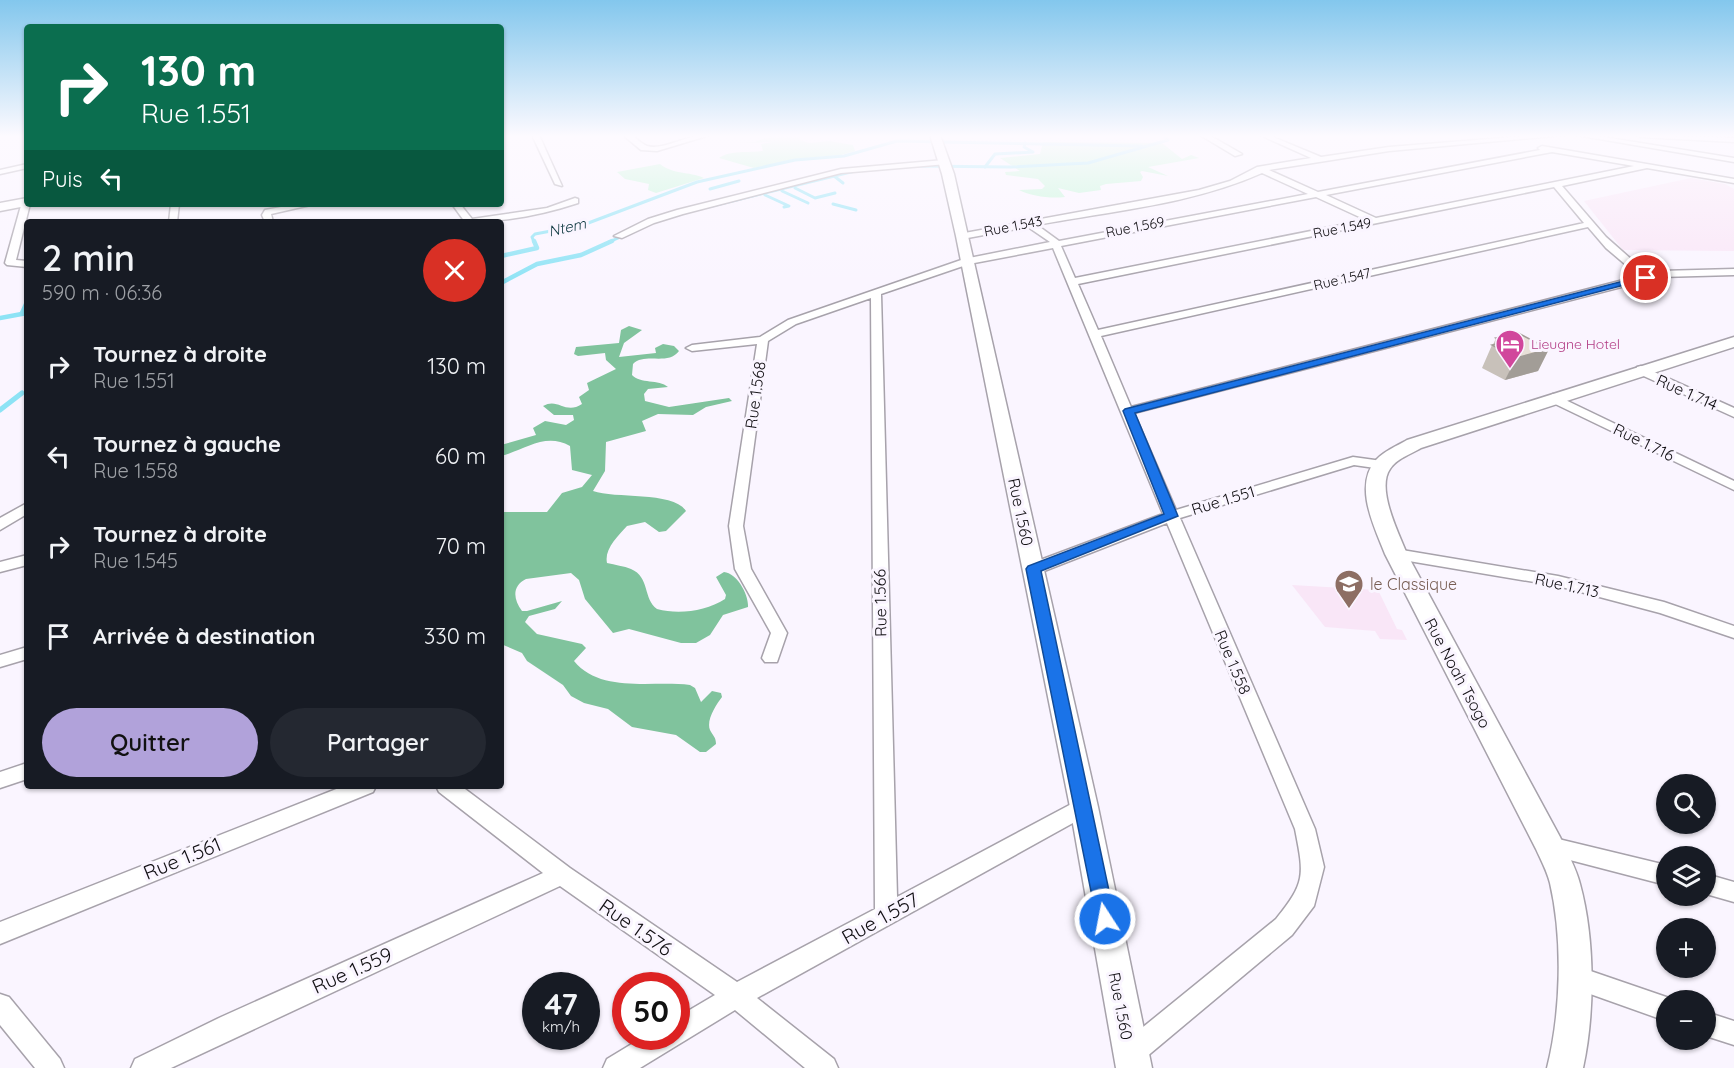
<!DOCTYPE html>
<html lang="fr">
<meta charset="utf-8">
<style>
:root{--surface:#171b24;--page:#242831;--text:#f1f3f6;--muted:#9ea1a6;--accent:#b1a2da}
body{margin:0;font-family:Quicksand,sans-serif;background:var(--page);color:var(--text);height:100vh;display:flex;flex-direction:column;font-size:22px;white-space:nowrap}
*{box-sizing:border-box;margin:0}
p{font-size:20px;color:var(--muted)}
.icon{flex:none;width:33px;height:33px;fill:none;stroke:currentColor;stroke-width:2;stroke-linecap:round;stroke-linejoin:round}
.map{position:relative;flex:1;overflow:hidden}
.panel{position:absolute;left:24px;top:219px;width:480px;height:570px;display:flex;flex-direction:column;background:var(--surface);border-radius:6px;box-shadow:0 2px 4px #0004}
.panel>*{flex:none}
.hud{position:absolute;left:24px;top:24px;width:480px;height:183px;border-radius:6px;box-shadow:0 2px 4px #0004;background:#0b6e4f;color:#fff;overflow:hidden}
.controls{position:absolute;left:1656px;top:774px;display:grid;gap:12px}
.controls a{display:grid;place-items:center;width:60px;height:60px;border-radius:50%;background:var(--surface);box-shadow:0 2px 4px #0004;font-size:30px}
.speed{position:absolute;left:522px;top:972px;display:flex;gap:12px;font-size:30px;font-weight:700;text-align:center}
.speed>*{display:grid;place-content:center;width:78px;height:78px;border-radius:50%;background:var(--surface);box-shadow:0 2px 4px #0004;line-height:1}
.speed small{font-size:15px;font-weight:400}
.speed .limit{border:9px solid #d22;background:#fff;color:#111}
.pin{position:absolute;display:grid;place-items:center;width:51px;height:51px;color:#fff;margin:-26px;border:3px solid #fff;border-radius:50%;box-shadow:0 2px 6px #0007}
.me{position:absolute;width:66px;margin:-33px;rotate:349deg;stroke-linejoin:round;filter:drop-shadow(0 0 4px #0008)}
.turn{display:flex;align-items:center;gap:21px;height:126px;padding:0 18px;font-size:27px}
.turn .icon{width:78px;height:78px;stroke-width:2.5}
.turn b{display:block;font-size:42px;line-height:51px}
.then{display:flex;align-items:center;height:57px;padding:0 18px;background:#0003;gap:12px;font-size:22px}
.round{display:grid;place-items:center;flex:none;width:63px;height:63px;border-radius:32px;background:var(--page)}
.summary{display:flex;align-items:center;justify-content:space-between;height:102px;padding:0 18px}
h1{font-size:36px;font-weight:600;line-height:45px}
.action{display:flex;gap:12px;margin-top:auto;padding:12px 18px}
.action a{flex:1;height:69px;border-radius:36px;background:var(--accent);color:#111;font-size:24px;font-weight:600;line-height:69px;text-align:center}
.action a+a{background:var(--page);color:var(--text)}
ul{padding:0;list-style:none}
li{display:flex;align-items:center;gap:18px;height:90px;padding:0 18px}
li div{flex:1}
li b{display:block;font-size:22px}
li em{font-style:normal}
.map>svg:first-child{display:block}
</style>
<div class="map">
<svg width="1734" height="1068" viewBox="0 0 1734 1068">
<rect width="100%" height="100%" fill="#faf5ff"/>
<!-- education -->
<g fill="#f9e6f7">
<path d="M 1691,178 L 1725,184 L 1734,189 L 1734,251 L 1623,250 L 1584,201 Z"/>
<path d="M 1292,585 L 1378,590 L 1397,629 L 1402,630 L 1407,640 L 1380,639 L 1375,631 L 1325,627 Z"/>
</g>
<!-- green -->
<g fill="#c0f6d6">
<path d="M 775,135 L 800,135 L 800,140 L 809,143 L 829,141 L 853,145 L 855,151 L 841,155 L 795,159 L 754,168 L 719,158 C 730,150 749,153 763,151 L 761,144 L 773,142 L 737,143 L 755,142 Z"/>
<path d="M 1043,142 L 1162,143 L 1182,159 L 1191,155 L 1199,158 L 1148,167 L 1168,176 L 1142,171 L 1140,172 L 1143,177 L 1141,181 L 1106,184 L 1100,186 L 1101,190 L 1079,193 L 1058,188 L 1065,197 C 1050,199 1031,196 1019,190 L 1042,189 L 1045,186 L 1038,179 L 1006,175 L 1005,172 L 1020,171 L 1000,158 L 1040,154 Z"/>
<path d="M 660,164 C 674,175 688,171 704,178 L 656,193 L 648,190 L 649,184 L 625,179 L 617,172 Z"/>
</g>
<!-- forest -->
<path fill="#80c39d" d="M 629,326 L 642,330 L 624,343 L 619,357 L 656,353 L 655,348 L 663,344 L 674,346 L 679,351 C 668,366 645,352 633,364 L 632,375 C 640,384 659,379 668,387 L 648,389 L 644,394 L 645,401 L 669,407 L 729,398 L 732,401 L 706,407 L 693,415 L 658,414 L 642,421 L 646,431 L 606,442 L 605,471 L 593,491 C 615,499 674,491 686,511 L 666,531 L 659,532 L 645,522 L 627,526 C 618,536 604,549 607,563 C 615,565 624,566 631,569 C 650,577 643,599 657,609 C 679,615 706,611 725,599 L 726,595 L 716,577 L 724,572 C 737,573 749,595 748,607 L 723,615 L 710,635 L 696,643 L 681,643 L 629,629 L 613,633 L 585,599 L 579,580 L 571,573 L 526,579 C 512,586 513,599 522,611 L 527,611 L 562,601 L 555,609 L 529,616 L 525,622 L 537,634 L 582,644 L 586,648 L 574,661 C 601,694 653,680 690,685 L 695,688 L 701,702 L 712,691 L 721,693 L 722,697 C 716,705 706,720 710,730 C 713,736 716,737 716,744 L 706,752 L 700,752 L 676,735 L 632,727 L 608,709 L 584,703 L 571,696 L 563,685 L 527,661 L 522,653 L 501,644 L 501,512 L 547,512 L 562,493 L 582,487 L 592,475 L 572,470 L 570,446 C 545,432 525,450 501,456 L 501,445 L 536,435 L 533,428 L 545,421 L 566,425 L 574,420 L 573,415 L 554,415 L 543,406 C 558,397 565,415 582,404 L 579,397 L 589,390 L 587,383 L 616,369 L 606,360 L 605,353 L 578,356 L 574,354 L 576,347 L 619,343 L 621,330 Z"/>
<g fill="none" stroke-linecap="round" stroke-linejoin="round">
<!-- stream-far2 -->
<g stroke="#8de3f5" stroke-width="3">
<path d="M 919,166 L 1011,167 L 1088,163 L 1168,140 L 1163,135"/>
<path d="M 985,167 L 995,154 L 1033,152 L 1024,147 L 1025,143"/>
<path d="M 834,176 L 843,183"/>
<path d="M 795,188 L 815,198 L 835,193"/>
<path d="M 710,189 L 739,181"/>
<path d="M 782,191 L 808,203"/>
<path d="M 765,195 L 789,206 L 784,207"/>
<path d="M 833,204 L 856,210"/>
<path d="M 708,207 L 855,171"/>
<path d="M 534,242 L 532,237 L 535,234 L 583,225 L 697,182 L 795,160 L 844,156 L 897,141 L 1142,146"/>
<path d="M 609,242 L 625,235"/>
</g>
<!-- stream-far1 -->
<g stroke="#8de3f5" stroke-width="4.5">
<path d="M 501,256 L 537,248 L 534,241"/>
<path d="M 501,283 L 537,264 L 581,255 L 612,241"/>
<path d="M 22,313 L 27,302"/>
<path d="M 0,318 L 27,313"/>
</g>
<!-- stream -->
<path stroke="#8de3f5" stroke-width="5" d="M 0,410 L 22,393"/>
<!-- street casing -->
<g stroke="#a7a2ab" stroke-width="3">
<g id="street">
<path d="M 532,135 L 539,135 L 562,186 L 555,184 Z"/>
<path d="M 623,135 L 631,135 C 636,138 642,144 647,146 C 664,151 690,133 710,135 L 657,151 L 641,150 Z"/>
<path d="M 1200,135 L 1209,135 L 1242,154 L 1235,156 Z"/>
<path d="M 1260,135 L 1268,135 L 1321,157 L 1389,147 L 1538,135 L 1564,135 L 1389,151 L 1269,170 L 1318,192 L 1540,150 L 1538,148 L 1542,146 L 1734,179 L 1734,183 L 1647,168 L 1562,186 L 1606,237 L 1648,274 L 1660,271 L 1734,269 L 1734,275 L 1660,277 L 1134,413 L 1176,510 L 1353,457 L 1382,461 L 1389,465 L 1382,469 L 1354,465 L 1180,518 L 1315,829 L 1324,867 L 1314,906 L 1292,935 L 1139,1063 L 1130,1067 L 1121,1063 L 1117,1054 L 1121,1045 L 1276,919 C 1306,882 1304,875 1295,829 L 1167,523 L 1039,573 L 1027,573 L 1025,569 L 1027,565 L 1163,514 L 1053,248 L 969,264 L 881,294 L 897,897 L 1077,801 L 1084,798 L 1091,801 L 1094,807 L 1091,813 L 757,998 L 834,1059 L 838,1068 L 805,1068 L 735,1010 L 640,1068 L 603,1068 L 607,1059 L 645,1036 L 676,1036 L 676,1018 L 715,995 L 560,886 L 171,1068 L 131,1068 L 135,1059 L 221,1017 L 543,873 L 439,792 L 436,786 L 461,786 L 570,868 L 737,982 L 875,909 L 871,298 L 796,324 L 768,341 L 743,526 L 751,569 L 787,633 L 777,662 L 765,662 L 762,658 L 771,633 L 735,569 L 729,526 L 757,344 L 692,351 L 686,348 L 692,345 L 760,337 L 788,320 L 964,259 L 1050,242 L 1028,227 L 962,239 L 957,236 L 959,234 L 1199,190 L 1230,181 L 1257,167 L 1311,158 ZM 1552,152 L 1634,166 L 1376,218 L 1326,195 ZM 1262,173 L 1308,194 L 1059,241 L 1037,225 C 1112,211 1193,204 1262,173 ZM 1554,187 L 1584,223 L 1098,330 L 1078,284 ZM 1316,197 L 1366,220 L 1075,278 L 1061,246 ZM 1588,227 L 1606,248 L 1639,276 L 1131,407 L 1101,336 Z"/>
<path d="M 1576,135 L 1591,135 L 1734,158 L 1734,162 Z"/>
<path d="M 1637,135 L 1734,138 L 1734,142 L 1641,137 Z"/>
<path d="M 944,160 L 948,162 L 947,164 L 841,173 L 683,214 L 654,223 L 622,238 L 614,236 L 648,219 L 677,210 L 841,169 Z"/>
<path d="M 27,164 L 27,168 L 0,174 L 0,170 Z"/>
<path d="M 575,198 L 578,199 L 578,203 C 542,215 504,222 465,222 L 452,204 L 460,204 L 472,219 L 547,208 Z"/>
<path d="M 26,199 L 27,204 L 30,204 L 16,260 L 27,261 L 27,267 L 7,265 L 5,263 L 22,202 Z"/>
<path d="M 171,204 L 179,204 L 177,222 L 169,222 Z"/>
<path d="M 297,204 L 315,204 L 271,214 L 273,222 L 265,222 L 262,215 L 265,210 Z"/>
<path d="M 1641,366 L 1734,408 L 1734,417 L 1637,373 L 1637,367 Z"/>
<path d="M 1553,394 L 1734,481 L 1734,490 L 1549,401 L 1547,398 Z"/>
<path d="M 27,503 L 27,514 L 0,530 L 0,518 Z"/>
<path d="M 1396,549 L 1558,576 L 1664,602 L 1734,626 L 1734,638 L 1660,613 L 1558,586 L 1391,558 L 1388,554 Z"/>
<path d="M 27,555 L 27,565 L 0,572 L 0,562 Z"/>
<path d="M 27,647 L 27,659 L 0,667 L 0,655 Z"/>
<path d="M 27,763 L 27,779 L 0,788 L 0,772 Z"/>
<path d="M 344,786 L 376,786 L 373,792 L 0,944 L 0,922 Z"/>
<path d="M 1550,837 L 1666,865 L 1666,885 L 1543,853 L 1539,846 L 1543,839 Z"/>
<path d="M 1706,874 L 1734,882 L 1734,902 L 1706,894 Z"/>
<path d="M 1573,965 L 1675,1000 L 1666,1000 L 1666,1021 L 1565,985 L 1561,977 L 1565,969 Z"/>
<path d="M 0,994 L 9,997 L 60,1059 L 64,1068 L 35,1068 L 0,1025 Z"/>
<path d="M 1706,1012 L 1734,1021 L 1734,1045 L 1706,1036 Z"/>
</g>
</g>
<!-- secondary casing -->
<g stroke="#a7a2ab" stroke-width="3">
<g id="secondary">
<path d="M 930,135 L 940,135 L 954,174 L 968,236 L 1098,807 L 1152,1068 L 1116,1068 L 1070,807 L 956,236 L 942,174 Z"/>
<path d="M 27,198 L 27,204 L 31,205 L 0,211 L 0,203 Z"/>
<path d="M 1734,337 L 1734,347 L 1421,448 C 1411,454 1396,459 1390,469 C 1376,489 1399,534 1407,554 L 1560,837 C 1567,852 1576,868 1580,884 C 1595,939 1595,1013 1583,1068 L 1547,1068 C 1561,1013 1563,939 1550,883 C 1547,871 1541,860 1536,849 L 1385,554 C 1375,528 1353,486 1376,460 C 1384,451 1397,446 1407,440 Z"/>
</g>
</g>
<!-- street -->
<use href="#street" fill="#fff" fill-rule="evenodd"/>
<!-- secondary -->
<use href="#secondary" fill="#fff" fill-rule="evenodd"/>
</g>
<!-- wall -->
<path fill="#c8c1ba" d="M 1496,338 L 1549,349 L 1538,371 L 1505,380 L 1482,368 L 1492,345 L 1493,345 Z"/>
<!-- shaded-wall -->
<path fill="#a29d97" d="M 1549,349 L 1538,371 L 1505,380 L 1516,358 Z"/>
<!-- building -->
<path fill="#e8e0d8" stroke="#a29d97" stroke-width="1.5" d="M 1518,333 L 1549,349 L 1516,358 L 1492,345 L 1504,342 L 1496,338 Z"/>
<!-- sky -->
<linearGradient id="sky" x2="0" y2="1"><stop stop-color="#83c7ed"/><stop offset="0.48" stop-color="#fdfaff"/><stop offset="1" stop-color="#fdfaff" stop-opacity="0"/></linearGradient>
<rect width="1734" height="284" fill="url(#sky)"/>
<!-- route -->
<path fill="#1a73e8" stroke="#114b97" stroke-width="1.5" d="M 1643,276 L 1651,278 L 1135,413 L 1178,516 L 1041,571 L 1115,919 L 1112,926 L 1105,928 L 1098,926 L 1026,569 L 1028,566 L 1164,514 L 1123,411 L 1125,409 Z"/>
<!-- icons -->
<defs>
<g id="hotel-pin" transform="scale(1.5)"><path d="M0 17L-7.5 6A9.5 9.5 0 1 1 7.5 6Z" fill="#d1479c" stroke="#faf5ff"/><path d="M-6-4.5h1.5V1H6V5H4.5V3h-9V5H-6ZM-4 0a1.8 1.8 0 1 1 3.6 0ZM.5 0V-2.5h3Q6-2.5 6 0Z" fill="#fff"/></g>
<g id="school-pin" transform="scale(1.5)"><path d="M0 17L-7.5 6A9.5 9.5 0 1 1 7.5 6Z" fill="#8d6e63" stroke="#faf5ff"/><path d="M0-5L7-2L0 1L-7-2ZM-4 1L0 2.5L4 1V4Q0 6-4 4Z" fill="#fff"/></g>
</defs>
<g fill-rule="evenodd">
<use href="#hotel-pin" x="1510" y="344"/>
<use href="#school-pin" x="1349" y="584"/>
</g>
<g text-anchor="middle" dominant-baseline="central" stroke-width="6" stroke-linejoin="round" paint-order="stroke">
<!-- far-street labels -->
<g font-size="14" fill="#110f13" stroke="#faf5ff">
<text transform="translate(1013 226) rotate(-11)">Rue 1.543</text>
<text transform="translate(1135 227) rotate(-11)">Rue 1.569</text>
<text transform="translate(1342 228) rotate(-11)">Rue 1.549</text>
<text transform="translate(1342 279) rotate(-13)">Rue 1.547</text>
</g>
<!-- far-hotel labels -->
<g font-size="14" fill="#b23c85" stroke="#faf5ff" text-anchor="start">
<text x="1531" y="344">Lieugne Hotel</text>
</g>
<!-- far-water labels -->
<g font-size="15" font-style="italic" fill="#0e3840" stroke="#faf5ff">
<text transform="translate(567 227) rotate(-13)">Ntem</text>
</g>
<!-- street labels -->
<g font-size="16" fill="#110f13" stroke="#faf5ff">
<text transform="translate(1687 392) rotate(24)">Rue 1.714</text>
<text transform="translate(755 395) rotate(-82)">Rue 1.568</text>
<text transform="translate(1644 442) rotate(26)">Rue 1.716</text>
<text transform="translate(1223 500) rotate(-17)">Rue 1.551</text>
<text transform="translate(1021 512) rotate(78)">Rue 1.560</text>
<text transform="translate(1567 585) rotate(12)">Rue 1.713</text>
<text transform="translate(880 603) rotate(-91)">Rue 1.566</text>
<text transform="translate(1233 662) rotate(67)">Rue 1.558</text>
<text transform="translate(1458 673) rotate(62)">Rue Noah Tsogo</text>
<text transform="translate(1121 1006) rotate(79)">Rue 1.560</text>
</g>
<!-- education labels -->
<g font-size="16" fill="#785e54" stroke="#faf5ff" text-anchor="start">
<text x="1370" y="584">le Classique</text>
</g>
<!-- near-street labels -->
<g font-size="20" fill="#110f13" stroke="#faf5ff">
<text transform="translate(182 858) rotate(-22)">Rue 1.561</text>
<text transform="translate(880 918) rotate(-29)">Rue 1.557</text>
<text transform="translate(636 927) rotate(35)">Rue 1.576</text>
<text transform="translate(352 970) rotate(-24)">Rue 1.559</text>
</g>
</g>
</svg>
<div class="controls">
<a><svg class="icon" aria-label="search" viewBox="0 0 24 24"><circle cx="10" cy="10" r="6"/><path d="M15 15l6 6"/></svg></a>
<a><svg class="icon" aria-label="layers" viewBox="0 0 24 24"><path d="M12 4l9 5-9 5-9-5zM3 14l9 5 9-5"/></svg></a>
<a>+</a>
<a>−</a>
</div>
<div class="speed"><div>47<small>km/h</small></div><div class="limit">50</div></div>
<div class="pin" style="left:1646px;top:278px;background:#d93025"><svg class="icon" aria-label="arrive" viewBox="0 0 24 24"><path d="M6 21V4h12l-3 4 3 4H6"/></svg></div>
<svg class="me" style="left:1105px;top:919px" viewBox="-20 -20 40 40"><circle r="17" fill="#1a73e8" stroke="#fff" stroke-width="3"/><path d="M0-11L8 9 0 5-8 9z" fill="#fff"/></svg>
<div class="hud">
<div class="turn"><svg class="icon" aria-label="right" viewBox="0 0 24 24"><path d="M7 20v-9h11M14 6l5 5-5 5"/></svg><div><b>130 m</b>Rue 1.551</div></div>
<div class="then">Puis<svg class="icon" aria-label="left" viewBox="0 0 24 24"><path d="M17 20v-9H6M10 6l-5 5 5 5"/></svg></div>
</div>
<section class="panel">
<div class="summary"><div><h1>2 min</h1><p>590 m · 06:36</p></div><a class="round" style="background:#d93025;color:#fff"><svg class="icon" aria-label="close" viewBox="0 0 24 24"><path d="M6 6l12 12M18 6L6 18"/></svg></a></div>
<ul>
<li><svg class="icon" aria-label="right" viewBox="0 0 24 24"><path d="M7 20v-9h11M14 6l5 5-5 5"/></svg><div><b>Tournez à droite</b><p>Rue 1.551</p></div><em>130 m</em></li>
<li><svg class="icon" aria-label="left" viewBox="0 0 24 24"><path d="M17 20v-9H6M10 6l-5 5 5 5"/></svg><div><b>Tournez à gauche</b><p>Rue 1.558</p></div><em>60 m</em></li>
<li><svg class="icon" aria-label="right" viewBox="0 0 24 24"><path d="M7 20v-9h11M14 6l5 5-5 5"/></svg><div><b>Tournez à droite</b><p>Rue 1.545</p></div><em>70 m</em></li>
<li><svg class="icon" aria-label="arrive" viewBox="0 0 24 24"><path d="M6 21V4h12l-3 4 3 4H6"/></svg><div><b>Arrivée à destination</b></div><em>330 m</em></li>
</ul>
<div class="action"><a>Quitter</a><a>Partager</a></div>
</section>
</div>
